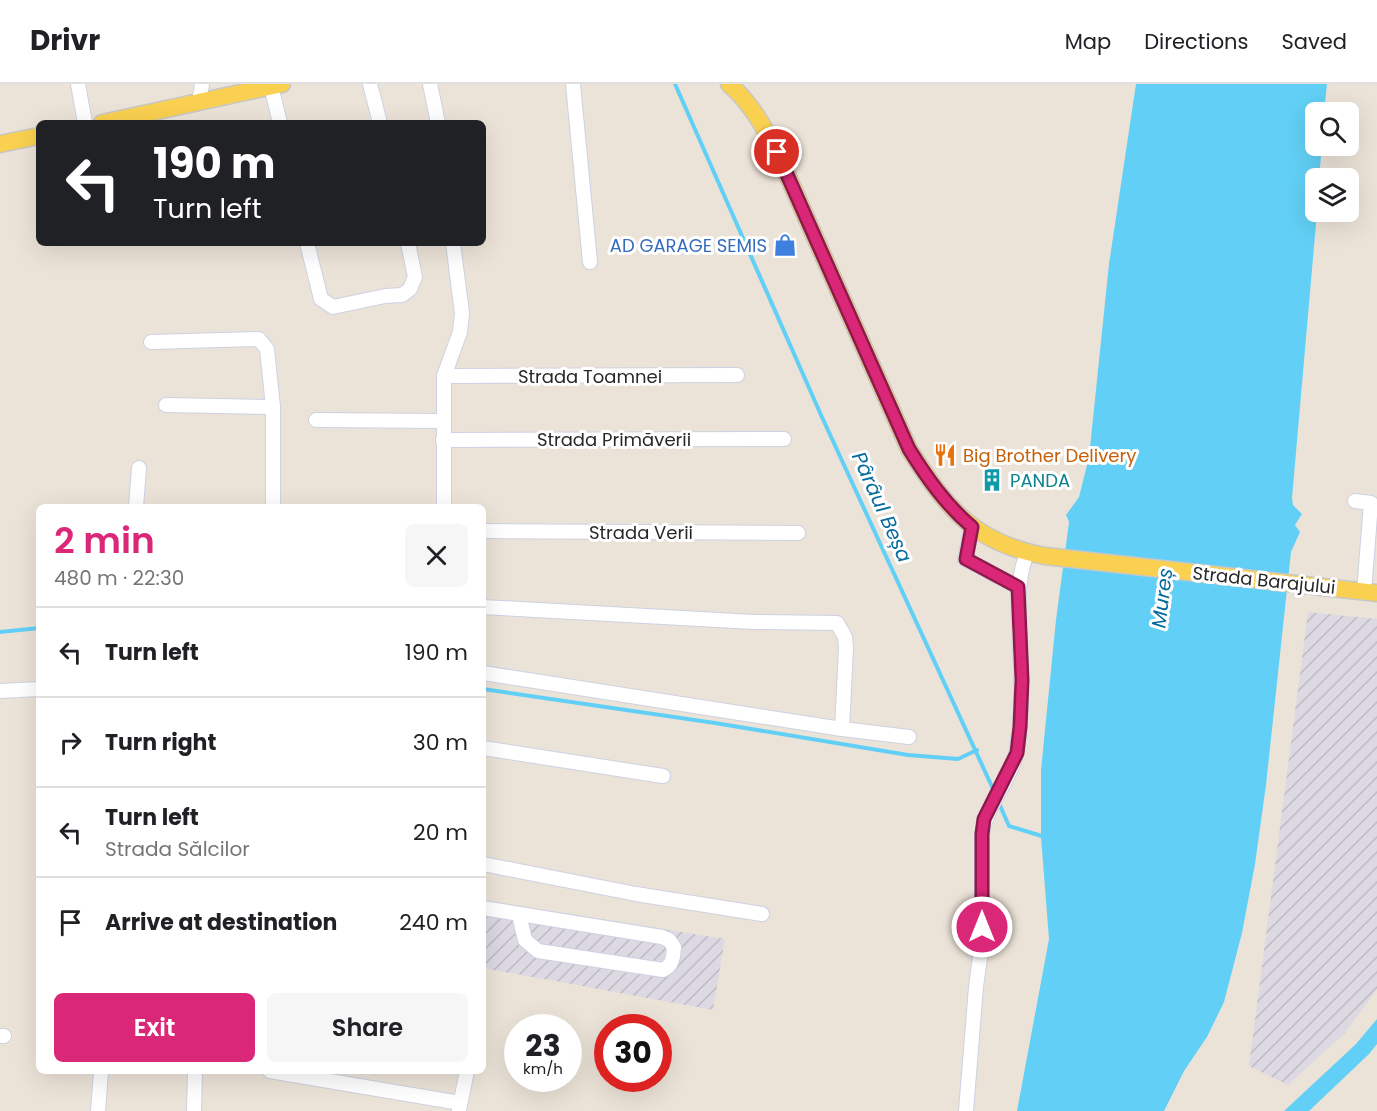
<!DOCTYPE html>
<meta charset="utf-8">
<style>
:root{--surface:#fff;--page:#f6f6f6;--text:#202124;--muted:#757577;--line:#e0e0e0;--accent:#db2777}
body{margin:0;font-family:Poppins,sans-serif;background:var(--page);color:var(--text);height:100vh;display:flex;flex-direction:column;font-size:22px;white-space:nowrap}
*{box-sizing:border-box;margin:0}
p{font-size:20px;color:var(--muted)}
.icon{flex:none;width:33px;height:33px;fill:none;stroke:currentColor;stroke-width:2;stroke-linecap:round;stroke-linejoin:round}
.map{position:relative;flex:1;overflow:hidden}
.drawer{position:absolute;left:36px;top:420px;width:450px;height:570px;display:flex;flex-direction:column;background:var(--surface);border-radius:9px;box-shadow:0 6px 24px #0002}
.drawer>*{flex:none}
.top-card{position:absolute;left:36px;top:36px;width:450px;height:126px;border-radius:9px;box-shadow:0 6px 24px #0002;background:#202124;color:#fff;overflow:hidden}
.controls{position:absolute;left:1305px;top:18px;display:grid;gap:12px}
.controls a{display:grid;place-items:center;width:54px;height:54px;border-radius:9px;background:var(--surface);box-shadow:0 6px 24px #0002;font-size:30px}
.speed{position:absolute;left:504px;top:930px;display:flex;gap:12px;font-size:30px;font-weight:700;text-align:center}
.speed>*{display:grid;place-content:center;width:78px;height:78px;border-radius:50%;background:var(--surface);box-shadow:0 6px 24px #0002;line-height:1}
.speed small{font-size:15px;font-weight:400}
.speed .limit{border:9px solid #d22;background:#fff;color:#111}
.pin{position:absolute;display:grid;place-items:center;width:51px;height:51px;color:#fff;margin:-26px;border:3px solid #fff;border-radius:50%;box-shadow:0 2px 6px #0007}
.me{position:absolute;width:66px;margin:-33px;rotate:0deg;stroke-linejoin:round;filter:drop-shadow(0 0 4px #0008)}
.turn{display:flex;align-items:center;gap:21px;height:126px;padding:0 18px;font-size:27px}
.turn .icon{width:78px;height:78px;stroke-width:2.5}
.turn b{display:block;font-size:42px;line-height:51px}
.round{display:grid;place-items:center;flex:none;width:63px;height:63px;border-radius:9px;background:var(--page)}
.head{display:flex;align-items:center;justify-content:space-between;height:102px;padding:0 18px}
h1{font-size:36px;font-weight:600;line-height:45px;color:var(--accent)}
.cta{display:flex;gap:12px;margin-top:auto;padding:12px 18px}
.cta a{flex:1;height:69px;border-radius:9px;background:var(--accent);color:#fff;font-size:24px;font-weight:600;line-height:69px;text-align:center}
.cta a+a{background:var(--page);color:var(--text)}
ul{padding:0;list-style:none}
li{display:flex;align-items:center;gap:18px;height:90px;padding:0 18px;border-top:2px solid var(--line)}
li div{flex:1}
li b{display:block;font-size:22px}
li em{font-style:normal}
header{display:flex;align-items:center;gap:36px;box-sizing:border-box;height:84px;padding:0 30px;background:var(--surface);border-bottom:2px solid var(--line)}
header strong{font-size:28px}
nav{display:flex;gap:33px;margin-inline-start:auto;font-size:21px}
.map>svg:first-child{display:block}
</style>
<header>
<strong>Drivr</strong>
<nav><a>Map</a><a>Directions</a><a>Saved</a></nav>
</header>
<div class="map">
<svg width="1377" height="1027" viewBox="0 0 1377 1027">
<defs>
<pattern id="industrial-furrows" width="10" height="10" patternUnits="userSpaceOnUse" patternTransform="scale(1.5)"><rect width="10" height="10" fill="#dcd9e3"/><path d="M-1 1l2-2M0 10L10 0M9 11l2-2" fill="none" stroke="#bdbac3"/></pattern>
</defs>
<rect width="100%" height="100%" fill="#ece3d8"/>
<!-- industrial -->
<g fill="url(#industrial-furrows)">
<path d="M 1308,528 L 1377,535 L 1377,905 L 1345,949 L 1288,1001 L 1249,982 Z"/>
<path d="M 483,816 L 725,855 L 713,926 L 483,884 Z"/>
</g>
<!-- water -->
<g fill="#62d0f6">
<path d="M 1136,0 L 1327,0 L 1324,28 L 1316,28 L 1316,62 L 1322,62 L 1319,94 L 1316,94 L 1317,128 L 1292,414 L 1293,421 L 1302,430 L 1295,441 L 1300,448 L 1291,468 L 1266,701 L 1255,780 L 1242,849 L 1224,918 L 1207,953 L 1184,987 L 1164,1027 L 1017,1027 L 1049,855 L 1041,753 L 1041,686 L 1056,536 L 1069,438 L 1066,431 L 1079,413 L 1089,373 L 1109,180 Z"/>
<path d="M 1377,935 L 1377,960 L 1369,970 L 1309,1027 L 1284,1027 L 1356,960 Z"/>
</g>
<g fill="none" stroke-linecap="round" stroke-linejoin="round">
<!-- stream -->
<g stroke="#62d0f6" stroke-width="4">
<path d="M 675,0 L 821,331 L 994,707"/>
<path d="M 0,548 L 39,544"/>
<path d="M 483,605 L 715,639 L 908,671 L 958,675 L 977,666"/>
<path d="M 998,717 L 1009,742 L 1045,753"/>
</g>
<!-- minor casing -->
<g stroke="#cdd1e2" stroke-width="16">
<g id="minor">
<path d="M 78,0 L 85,39"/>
<path d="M 370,0 L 380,39"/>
<path d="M 430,0 L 438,39"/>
<path d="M 573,0 L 590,178"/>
<path d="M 271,2 L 280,39"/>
<path d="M 199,18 L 202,0"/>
<path d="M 307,159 L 321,215 L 333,223 L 385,212 L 402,211 L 410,205 L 415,193 L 408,159"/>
<path d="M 151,258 L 259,255 L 267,265 L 273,323 L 273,423"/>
<path d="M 444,292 L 737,291"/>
<path d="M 166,321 L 273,323"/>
<path d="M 316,336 L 443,337"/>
<path d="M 443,356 L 784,355"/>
<path d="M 1355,417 L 1371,419 L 1364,508"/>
<path d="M 136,423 L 139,384"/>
<path d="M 444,423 L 444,292 L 460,248 L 462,229 L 453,159"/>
<path d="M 972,443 L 965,475 L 1018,503"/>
<path d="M 483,447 L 798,449"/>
<path d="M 483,523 L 754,538 L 837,539 L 845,553 L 846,564 L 842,645"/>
<path d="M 483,589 L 842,645 L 909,653"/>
<path d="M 0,607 L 39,605"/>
<path d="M 483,664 L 663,692"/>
<path d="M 483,780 L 636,810 L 762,830"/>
<path d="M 483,824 L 662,853 L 669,856 L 674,863 C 673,874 673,881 663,886 L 538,867 L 525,856 L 519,831"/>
<path d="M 0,952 L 4,952"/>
<path d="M 270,987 L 460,1019"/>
<path d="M 459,1026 L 467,987"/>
<path d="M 98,1027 L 101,987"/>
<path d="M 194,1027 L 195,987"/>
<path d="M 966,1027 L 976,903 L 982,858 L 982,750 C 987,719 1013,693 1017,665 C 1022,632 1022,598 1020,564 C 1019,531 1015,500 1027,469"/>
</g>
</g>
<!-- major casing -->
<g stroke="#c7c7c7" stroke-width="19">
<g id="major">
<path d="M 729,0 C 751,19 764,43 777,68 L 909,365 C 946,423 973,459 1045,472 L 1377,509"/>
<path d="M 102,39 L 282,0"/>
<path d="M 0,60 L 39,52"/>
</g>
</g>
<!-- minor -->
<use href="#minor" stroke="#fff" stroke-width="14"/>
<!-- major -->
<use href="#major" stroke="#f9d04f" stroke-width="16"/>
</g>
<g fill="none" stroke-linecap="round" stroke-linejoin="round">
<!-- route casing -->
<g stroke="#8e194d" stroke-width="15">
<path id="route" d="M 777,68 L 909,365 C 927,394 946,421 972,443 L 966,475 L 1018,503 L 1022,596 L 1020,643 L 1017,669 L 984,735 L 982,750 L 982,843"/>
</g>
<!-- route -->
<use href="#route" stroke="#db2777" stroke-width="10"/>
</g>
<!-- icons -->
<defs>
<g id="shop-bare" transform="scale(1.8)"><path d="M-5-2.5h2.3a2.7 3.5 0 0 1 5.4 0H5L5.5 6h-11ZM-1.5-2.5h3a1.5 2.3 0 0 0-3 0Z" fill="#3f7fe0" stroke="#fff" stroke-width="2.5" paint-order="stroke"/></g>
<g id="restaurant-bare" transform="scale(1.8)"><path d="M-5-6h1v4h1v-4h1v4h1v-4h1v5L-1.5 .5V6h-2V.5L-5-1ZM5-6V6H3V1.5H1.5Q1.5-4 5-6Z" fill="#e8710a" stroke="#fff" stroke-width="2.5" paint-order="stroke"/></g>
<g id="building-bare" transform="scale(1.8)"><path d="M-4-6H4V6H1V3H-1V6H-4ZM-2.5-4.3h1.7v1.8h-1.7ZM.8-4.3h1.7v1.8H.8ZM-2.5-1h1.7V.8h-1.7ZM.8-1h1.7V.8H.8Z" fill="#0f9aa8" stroke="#fff" stroke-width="2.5" paint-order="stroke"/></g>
</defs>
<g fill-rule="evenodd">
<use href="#shop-bare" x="785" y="161"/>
<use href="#restaurant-bare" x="945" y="371"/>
<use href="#building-bare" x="992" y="396"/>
</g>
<g text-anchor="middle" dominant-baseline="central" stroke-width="6" stroke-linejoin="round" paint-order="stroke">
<!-- shop labels -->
<g font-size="18" fill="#366cbe" stroke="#fff" text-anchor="end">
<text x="767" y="161">AD GARAGE SEMIS</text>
</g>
<!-- street labels -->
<g font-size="18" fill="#282828" stroke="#fff">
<text x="590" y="292">Strada Toamnei</text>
<text x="614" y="355">Strada Primăverii</text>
<text x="641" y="448">Strada Verii</text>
<text transform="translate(1264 496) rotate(6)">Strada Barajului</text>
</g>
<!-- food labels -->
<g font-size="18" fill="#c56008" stroke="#fff" text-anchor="start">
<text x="963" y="371">Big Brother Delivery</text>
</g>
<!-- culture labels -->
<g font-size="18" fill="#0d838f" stroke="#fff" text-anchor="start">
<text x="1010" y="396">PANDA</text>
</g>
<!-- water labels -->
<g font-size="20" font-style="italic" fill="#046b9f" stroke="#fff">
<text transform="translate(882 423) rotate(66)">Pârâul Beșa</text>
<text transform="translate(1162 514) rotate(-83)">Mureș</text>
</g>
</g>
</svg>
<div class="controls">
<a><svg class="icon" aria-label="search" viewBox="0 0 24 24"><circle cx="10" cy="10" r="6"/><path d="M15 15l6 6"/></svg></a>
<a><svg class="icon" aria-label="layers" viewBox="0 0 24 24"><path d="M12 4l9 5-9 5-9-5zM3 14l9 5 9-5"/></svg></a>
</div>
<div class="speed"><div>23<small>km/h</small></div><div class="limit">30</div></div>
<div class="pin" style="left:777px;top:68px;background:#d93025"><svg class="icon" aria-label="arrive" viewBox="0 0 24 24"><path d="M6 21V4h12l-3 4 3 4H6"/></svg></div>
<svg class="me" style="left:982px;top:843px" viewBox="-20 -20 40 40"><circle r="17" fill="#db2777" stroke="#fff" stroke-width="3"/><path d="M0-11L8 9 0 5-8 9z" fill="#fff"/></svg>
<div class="top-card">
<div class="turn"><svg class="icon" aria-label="left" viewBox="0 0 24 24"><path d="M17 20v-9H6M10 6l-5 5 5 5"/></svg><div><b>190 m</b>Turn left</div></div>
</div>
<section class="drawer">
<div class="head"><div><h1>2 min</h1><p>480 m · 22:30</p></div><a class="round"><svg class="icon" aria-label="close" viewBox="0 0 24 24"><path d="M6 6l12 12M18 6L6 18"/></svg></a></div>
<ul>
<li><svg class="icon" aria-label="left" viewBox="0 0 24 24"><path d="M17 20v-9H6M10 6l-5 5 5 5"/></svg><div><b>Turn left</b></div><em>190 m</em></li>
<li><svg class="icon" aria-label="right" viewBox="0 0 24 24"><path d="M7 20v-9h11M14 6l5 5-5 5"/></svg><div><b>Turn right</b></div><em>30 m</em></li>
<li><svg class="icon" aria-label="left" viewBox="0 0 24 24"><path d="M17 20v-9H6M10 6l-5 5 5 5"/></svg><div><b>Turn left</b><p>Strada Sălcilor</p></div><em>20 m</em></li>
<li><svg class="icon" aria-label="arrive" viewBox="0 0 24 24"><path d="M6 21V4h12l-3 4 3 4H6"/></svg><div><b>Arrive at destination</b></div><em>240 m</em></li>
</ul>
<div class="cta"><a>Exit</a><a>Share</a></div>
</section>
</div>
